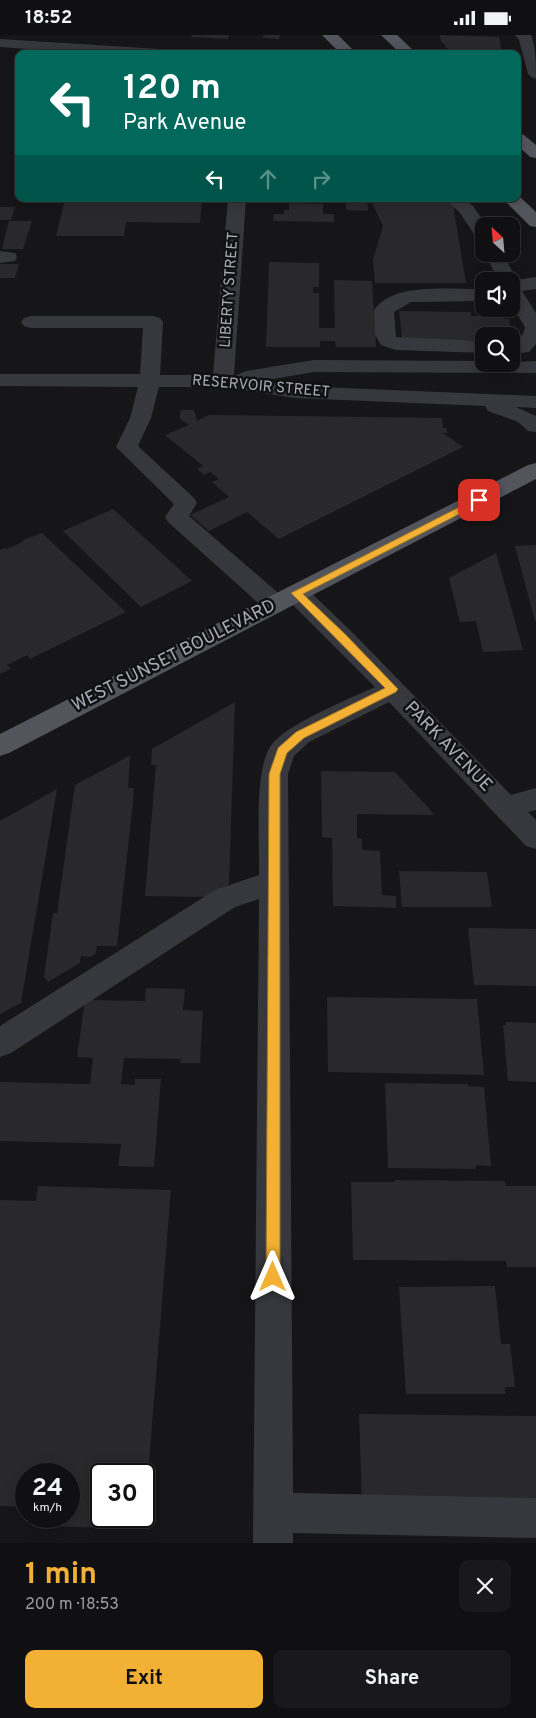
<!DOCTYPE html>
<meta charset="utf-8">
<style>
:root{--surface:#101012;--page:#19191b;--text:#f1f3f6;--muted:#9c9d9f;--line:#303032;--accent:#f2b134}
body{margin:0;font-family:Overpass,sans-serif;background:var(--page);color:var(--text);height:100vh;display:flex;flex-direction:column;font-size:19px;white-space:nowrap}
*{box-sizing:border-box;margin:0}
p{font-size:16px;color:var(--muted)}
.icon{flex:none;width:28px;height:28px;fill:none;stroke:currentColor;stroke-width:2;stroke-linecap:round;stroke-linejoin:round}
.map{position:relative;height:1508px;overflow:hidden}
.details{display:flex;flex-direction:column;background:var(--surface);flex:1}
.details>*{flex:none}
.hud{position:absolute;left:15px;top:15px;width:506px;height:152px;border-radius:10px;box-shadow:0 2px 12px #0003,0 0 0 1px var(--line);background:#00695c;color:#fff;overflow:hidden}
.needle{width:32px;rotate:334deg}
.buttons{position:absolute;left:475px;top:182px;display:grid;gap:10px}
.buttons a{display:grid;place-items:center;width:45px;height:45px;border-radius:10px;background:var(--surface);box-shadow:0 2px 12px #0003,0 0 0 1px var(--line);font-size:25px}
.speed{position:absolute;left:15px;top:1428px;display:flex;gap:10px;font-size:25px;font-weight:700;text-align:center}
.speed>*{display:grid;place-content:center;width:65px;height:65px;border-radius:50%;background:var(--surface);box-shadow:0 2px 12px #0003,0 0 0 1px var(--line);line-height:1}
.speed small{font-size:12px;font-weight:400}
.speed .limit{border:2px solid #111;border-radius:8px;background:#fff;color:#111}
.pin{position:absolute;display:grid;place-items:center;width:42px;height:42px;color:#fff;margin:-21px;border-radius:10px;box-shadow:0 2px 8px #0006}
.me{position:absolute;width:55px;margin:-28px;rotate:0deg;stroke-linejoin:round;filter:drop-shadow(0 0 4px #0008)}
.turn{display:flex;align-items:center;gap:18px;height:105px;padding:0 25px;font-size:22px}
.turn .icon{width:65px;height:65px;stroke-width:2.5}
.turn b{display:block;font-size:35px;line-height:42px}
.lanes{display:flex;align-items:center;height:48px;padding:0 25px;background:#0003;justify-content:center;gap:25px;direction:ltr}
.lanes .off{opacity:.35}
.round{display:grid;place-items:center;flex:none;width:52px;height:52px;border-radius:10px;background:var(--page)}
.summary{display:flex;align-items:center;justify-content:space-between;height:85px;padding:0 25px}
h1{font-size:30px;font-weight:700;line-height:38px;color:var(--accent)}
.primary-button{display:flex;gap:10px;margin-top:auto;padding:10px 25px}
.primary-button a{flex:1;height:58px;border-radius:10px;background:var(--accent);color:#111;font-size:20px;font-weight:700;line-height:58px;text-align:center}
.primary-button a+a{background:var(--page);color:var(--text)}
.status{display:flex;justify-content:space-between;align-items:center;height:35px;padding:0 25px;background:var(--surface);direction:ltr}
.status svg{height:14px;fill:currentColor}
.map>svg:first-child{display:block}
</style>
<div class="status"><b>18:52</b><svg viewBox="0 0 49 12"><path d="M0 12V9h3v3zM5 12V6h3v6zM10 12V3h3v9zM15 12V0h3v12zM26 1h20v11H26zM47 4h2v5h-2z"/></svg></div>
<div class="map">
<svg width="536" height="1508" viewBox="0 0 536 1508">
<rect width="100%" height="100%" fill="#161618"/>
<!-- building -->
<g fill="#29292c">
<path d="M 192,0 L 229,0 L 228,4 L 191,2 Z"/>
<path d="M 264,0 L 280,0 L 279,4 L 262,3 Z"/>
<path d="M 440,0 L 499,2 L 502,19 L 455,19 L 444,11 L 446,11 L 441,6 Z"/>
<path d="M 65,164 L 202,164 L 200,188 L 126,187 L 124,201 L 56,201 Z"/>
<path d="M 346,164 L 367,164 L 368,176 L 346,175 Z"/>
<path d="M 370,164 L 452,164 L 466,248 L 375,248 L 373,225 L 383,191 Z"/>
<path d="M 289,168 L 323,169 L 323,179 L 334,179 L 334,187 L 273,186 L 274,179 L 284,179 L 284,175 L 289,175 Z"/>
<path d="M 0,172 L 15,172 L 11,185 L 0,185 Z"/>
<path d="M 9,186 L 32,186 L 23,214 L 2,214 Z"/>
<path d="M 269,227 L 319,228 L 319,252 L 313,252 L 313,258 L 319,258 L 319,293 L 335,293 L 334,245 L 372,246 L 376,312 L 336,312 L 335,306 L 320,306 L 320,312 L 266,312 Z"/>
<path d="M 0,229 L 19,229 L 15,243 L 0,243 Z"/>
<path d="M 399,276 L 471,277 L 471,281 L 503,281 L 504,284 L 509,284 L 512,301 L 484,301 L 484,305 L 406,305 L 406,302 L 402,302 Z"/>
<path d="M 181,375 L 194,375 L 197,386 L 209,380 L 442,383 L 443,393 L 447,393 L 447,398 L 443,398 L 463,412 L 279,504 L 247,477 L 209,496 L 190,480 L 229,462 L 212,447 L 219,444 L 210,437 L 204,440 L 197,434 L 203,431 L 165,400 L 189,390 L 179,383 Z"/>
<path d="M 113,474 L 192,546 L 141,572 L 63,496 Z"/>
<path d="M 42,498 L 126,577 L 30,624 L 27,620 L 7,630 L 11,634 L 0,639 L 0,515 L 5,513 L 7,514 L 24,506 L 23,505 Z"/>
<path d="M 536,510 L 536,586 L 535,586 L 515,511 Z"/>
<path d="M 496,518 L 523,615 L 483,617 L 476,586 L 460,587 L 449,543 Z"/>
<path d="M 235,667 L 229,849 L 208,862 L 145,861 L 156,730 L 151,730 L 152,714 Z"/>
<path d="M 129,721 L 130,723 L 128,753 L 134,753 L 133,767 L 117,911 L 97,911 L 96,918 L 90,922 L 81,921 L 80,928 L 48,947 L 44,942 L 53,878 L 57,878 L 75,750 Z"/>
<path d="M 321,736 L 395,737 L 435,780 L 357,779 L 357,803 L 362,804 L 362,815 L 380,816 L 382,860 L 396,861 L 396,873 L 333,871 L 332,803 L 322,802 Z"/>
<path d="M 57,754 L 21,968 L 0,979 L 0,786 Z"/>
<path d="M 399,836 L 487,837 L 492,872 L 402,872 Z"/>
<path d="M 468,893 L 536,894 L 536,951 L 474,950 Z"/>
<path d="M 146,953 L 185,954 L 183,975 L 203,976 L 200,1028 L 180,1028 L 181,1024 L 124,1023 L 121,1049 L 135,1050 L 135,1044 L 161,1044 L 154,1132 L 118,1131 L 121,1109 L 0,1106 L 0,1047 L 90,1049 L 93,1023 L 77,1022 L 85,965 L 145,966 Z"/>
<path d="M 327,962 L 477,964 L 484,1040 L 328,1037 Z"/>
<path d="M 506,987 L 536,988 L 536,1047 L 508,1046 L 503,990 L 506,990 Z"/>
<path d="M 385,1048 L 468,1049 L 468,1051 L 484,1052 L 491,1131 L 476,1130 L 476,1134 L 388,1133 Z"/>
<path d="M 395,1145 L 505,1146 L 506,1151 L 536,1151 L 536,1232 L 507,1232 L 506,1226 L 353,1225 L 351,1147 L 395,1147 Z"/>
<path d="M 38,1151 L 171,1155 L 145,1477 L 144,1439 L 101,1439 L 101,1481 L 145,1481 L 144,1494 L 45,1491 L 46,1481 L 69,1481 L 69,1439 L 26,1439 L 26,1472 L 0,1471 L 0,1165 L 36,1166 Z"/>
<path d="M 495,1251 L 501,1309 L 510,1309 L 515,1352 L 505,1352 L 505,1359 L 406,1359 L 399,1252 Z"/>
<path d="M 359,1379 L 536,1381 L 536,1471 L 362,1468 Z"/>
</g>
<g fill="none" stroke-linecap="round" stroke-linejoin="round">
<!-- minor -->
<g fill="#37383d" fill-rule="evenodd">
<path d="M 515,0 L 531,0 C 536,12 536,29 536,44 L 531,42 L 528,39 L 519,5 Z"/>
<path d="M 0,4 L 176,15 L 181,16 L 183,19 L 100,19 L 0,12 Z"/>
<path d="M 228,164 L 246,164 L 234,341 L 246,336 L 314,325 L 484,326 L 484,329 L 536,326 L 536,338 L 314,337 L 261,346 L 295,351 L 536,361 L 536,373 L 516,372 L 536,381 L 536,397 L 528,396 L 518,387 L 488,376 L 485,371 L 295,363 L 223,352 L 159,352 L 151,383 L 138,411 L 194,463 L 197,468 L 189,481 L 284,563 L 287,569 L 284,575 L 275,577 L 266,575 L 168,487 L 165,482 L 174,469 L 116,412 L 130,383 L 138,352 L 0,351 L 0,339 L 140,339 L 143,293 L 31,293 L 24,291 L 21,287 L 24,283 L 31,281 L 153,281 L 160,283 L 163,287 L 160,340 L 213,340 Z"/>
<path d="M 445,164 L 464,164 L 473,171 L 487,191 L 484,191 L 484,206 L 478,205 L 460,178 Z"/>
<path d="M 0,216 L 15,218 L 17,222 L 15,226 L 0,228 Z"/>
<path d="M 485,219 L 503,219 L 517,245 L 536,242 L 536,254 L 522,256 L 536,278 L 536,309 L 529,317 L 511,319 L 511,307 L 516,307 L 523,299 L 525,292 L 511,269 L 511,246 L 499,246 Z"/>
<path d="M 484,254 L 484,266 L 411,267 L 394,277 L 396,302 L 484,306 L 484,318 L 396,315 L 381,310 L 375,300 L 374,275 C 394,246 453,255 484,254 Z"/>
<path d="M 296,550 L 305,552 L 351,596 L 511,760 L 536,753 L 536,775 L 528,777 L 536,785 L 536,814 L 526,811 L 389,667 L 309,707 L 294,721 L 288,739 L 293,1458 L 536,1463 L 536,1503 L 293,1498 L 293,1508 L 253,1508 L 259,864 L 235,872 L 11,1018 L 0,1022 L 0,991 L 215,855 L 259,840 C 260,808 253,734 272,709 C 289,688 349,664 375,652 L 287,564 L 284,558 L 287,552 Z"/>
</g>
<!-- major -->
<g fill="#53555c" fill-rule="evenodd">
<path d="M 322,0 L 338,0 L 357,19 L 341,19 Z"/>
<path d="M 381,0 L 397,0 L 417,19 L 401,19 Z"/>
<path d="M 518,98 L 524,100 L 536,110 L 536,123 L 530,122 L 518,111 Z"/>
<path d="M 518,160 L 536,177 L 536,192 L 530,191 L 503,164 L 518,164 Z"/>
<path d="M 536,428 L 536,444 L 9,718 L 0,721 L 0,699 L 528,430 Z"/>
</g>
</g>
<!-- route -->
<path fill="#f2b134" stroke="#9d7322" d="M 479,462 L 483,463 L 483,467 L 303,559 L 345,599 L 398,654 L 396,657 L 304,703 L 287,718 L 280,739 L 280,1242 L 278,1247 L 273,1249 L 268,1247 L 266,1242 L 269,739 L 278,713 L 296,697 L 385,653 L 291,558 Z"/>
<g text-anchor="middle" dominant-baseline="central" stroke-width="5" stroke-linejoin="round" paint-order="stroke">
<!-- far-street labels -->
<g font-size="15" fill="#a8adb8" stroke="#111113">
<text transform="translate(230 255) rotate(-86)">LIBERTY STREET</text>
<text transform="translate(261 352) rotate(5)">RESERVOIR STREET</text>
</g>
<!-- street labels -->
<g font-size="18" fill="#a8adb8" stroke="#111113">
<text transform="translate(174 621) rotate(-27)">WEST SUNSET BOULEVARD</text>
<text transform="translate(448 712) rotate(46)">PARK AVENUE</text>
</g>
</g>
</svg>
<div class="buttons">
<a><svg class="needle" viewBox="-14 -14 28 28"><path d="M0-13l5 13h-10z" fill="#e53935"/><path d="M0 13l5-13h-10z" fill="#9c9d9f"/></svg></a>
<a><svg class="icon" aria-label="sound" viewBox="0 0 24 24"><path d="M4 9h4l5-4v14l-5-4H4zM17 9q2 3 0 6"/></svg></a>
<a><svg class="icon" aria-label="search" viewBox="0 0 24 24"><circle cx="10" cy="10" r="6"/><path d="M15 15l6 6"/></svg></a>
</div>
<div class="speed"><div>24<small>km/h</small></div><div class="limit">30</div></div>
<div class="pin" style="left:479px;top:465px;background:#d93025"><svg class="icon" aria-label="arrive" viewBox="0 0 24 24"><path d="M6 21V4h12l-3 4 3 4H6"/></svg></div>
<svg class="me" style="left:273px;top:1242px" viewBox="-20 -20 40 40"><path d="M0-17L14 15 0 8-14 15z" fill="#f2b134" stroke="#fff" stroke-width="4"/></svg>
<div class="hud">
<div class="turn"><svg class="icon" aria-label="left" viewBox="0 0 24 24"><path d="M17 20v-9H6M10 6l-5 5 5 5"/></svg><div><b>120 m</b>Park Avenue</div></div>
<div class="lanes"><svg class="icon" aria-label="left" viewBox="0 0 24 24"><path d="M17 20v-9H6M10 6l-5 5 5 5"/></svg><svg class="icon off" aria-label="ahead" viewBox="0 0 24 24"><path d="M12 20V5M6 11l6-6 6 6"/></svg><svg class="icon off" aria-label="right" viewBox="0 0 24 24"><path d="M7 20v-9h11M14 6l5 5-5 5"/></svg></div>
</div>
</div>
<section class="details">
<div class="summary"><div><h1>1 min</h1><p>200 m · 18:53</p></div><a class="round"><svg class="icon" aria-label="close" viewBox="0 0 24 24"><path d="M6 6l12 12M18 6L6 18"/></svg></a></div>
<div class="primary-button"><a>Exit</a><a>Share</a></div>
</section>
